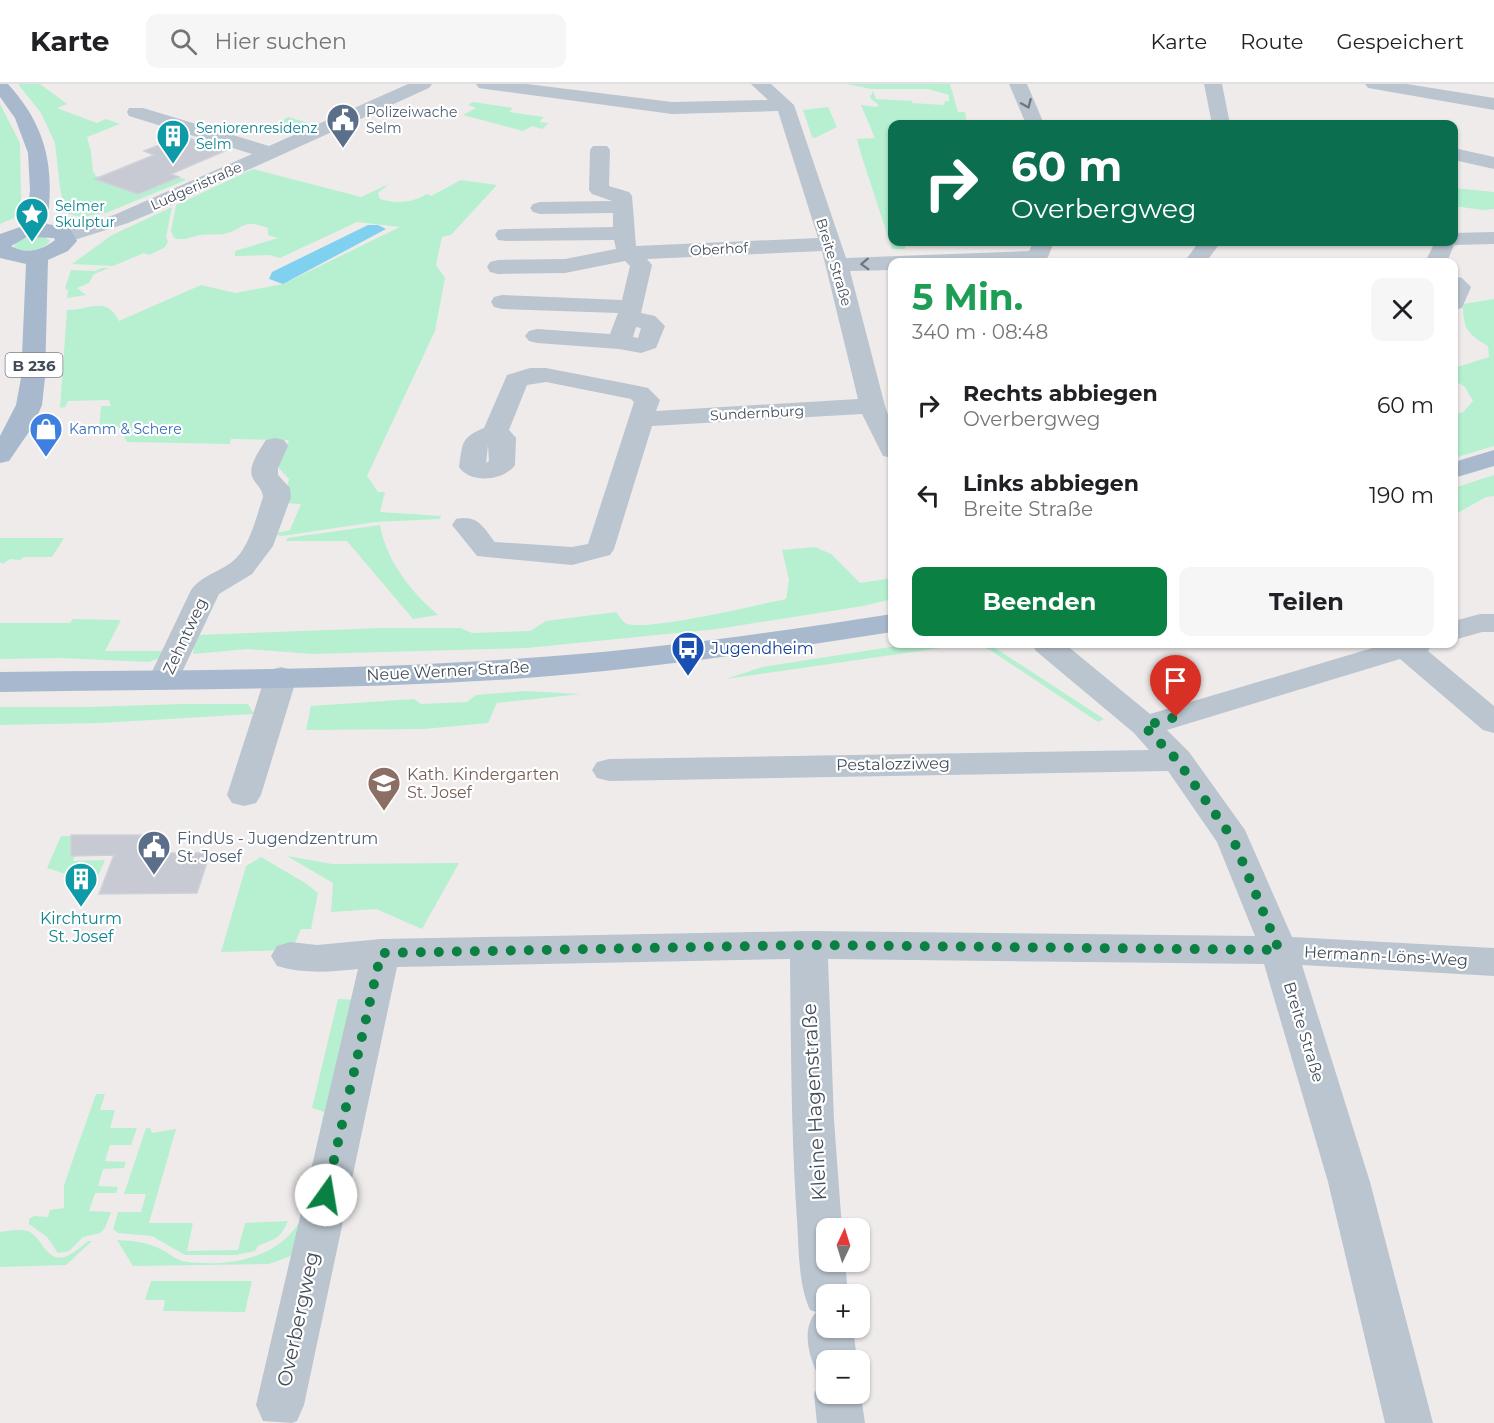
<!DOCTYPE html>
<html lang="de">
<meta charset="utf-8">
<style>
:root{--surface:#fff;--page:#f6f6f6;--text:#202124;--muted:#757577;--line:#e0e0e0;--accent:#0b8043}
body{margin:0;font-family:Montserrat,sans-serif;background:var(--page);color:var(--text);height:100vh;display:flex;flex-direction:column;font-size:22px;white-space:nowrap}
*{box-sizing:border-box;margin:0}
p{font-size:20px;color:var(--muted)}
.icon{flex:none;width:33px;height:33px;fill:none;stroke:currentColor;stroke-width:2;stroke-linecap:round;stroke-linejoin:round}
.map{position:relative;flex:1;overflow:hidden}
.details{position:absolute;left:888px;top:174px;width:570px;height:390px;display:flex;flex-direction:column;background:var(--surface);border-radius:12px;box-shadow:0 2px 4px #0004}
.details>*{flex:none}
.banner{position:absolute;left:888px;top:36px;width:570px;height:126px;border-radius:12px;box-shadow:0 2px 4px #0004;background:#0b6e4f;color:#fff;overflow:hidden}
.needle{width:39px;rotate:4deg}
.buttons{position:absolute;left:816px;top:1134px;display:grid;gap:12px}
.buttons a{display:grid;place-items:center;width:54px;height:54px;border-radius:12px;background:var(--surface);box-shadow:0 2px 4px #0004;font-size:30px}
.pin{position:absolute;display:grid;place-items:center;width:51px;height:51px;color:#fff;margin:-62px -26px;border-radius:50% 50% 50% 0;rotate:-45deg;box-shadow:0 0 6px #0007}
.pin .icon{rotate:45deg}
.me{position:absolute;width:66px;margin:-33px;rotate:13deg;stroke-linejoin:round;filter:drop-shadow(0 0 4px #0008)}
.turn{display:flex;align-items:center;gap:21px;height:126px;padding:0 24px;font-size:27px}
.turn .icon{width:78px;height:78px;stroke-width:2.5}
.turn b{display:block;font-size:42px;line-height:51px}
.round{display:grid;place-items:center;flex:none;width:63px;height:63px;border-radius:12px;background:var(--page)}
.summary{display:flex;align-items:center;justify-content:space-between;height:102px;padding:0 24px}
h1{font-size:36px;font-weight:700;line-height:45px;color:#1e9e55}
.cta{display:flex;gap:12px;margin-top:auto;padding:12px 24px}
.cta a{flex:1;height:69px;border-radius:12px;background:var(--accent);color:#fff;font-size:24px;font-weight:700;line-height:69px;text-align:center}
.cta a+a{background:var(--page);color:var(--text)}
ul{padding:0;list-style:none}
li{display:flex;align-items:center;gap:18px;height:90px;padding:0 24px}
li div{flex:1}
li b{display:block;font-size:22px}
li em{font-style:normal}
header{display:flex;align-items:center;gap:36px;box-sizing:border-box;height:84px;padding:0 30px;background:var(--surface);border-bottom:2px solid var(--line)}
header strong{font-size:28px}
nav{display:flex;gap:33px;margin-inline-start:auto;font-size:21px}
.search{width:420px;height:54px;background:var(--page);display:flex;align-items:center;gap:15px;box-sizing:border-box;padding:0 21px;border-radius:12px;color:var(--muted);font-size:22px}
.map>svg:first-child{display:block}
</style>
<header>
<strong>Karte</strong>
<div class="search"><svg class="icon" aria-label="search" viewBox="0 0 24 24"><circle cx="10" cy="10" r="6"/><path d="M15 15l6 6"/></svg>Hier suchen</div>
<nav><a>Karte</a><a>Route</a><a>Gespeichert</a></nav>
</header>
<div class="map">
<svg width="1494" height="1339" viewBox="0 0 1494 1339">
<rect width="100%" height="100%" fill="#efebeb"/>
<!-- green -->
<g fill="#b6f0d0">
<path d="M 18,0 L 40,0 L 67,20 L 57,24 L 97,39 L 106,35 L 120,40 L 87,53 L 91,68 L 93,88 L 96,90 L 94,91 L 99,93 L 96,95 L 138,110 L 179,93 L 186,96 L 106,129 L 80,133 L 66,129 L 60,104 L 55,59 L 41,29 Z"/>
<path d="M 846,0 L 950,0 L 958,28 L 965,28 L 967,40 L 892,40 L 892,123 L 890,123 L 892,126 L 892,158 L 905,158 L 905,165 L 892,165 L 861,70 L 857,55 L 875,54 L 861,21 L 876,23 L 879,21 L 870,14 L 873,7 L 876,15 L 912,17 L 912,19 L 944,21 L 945,17 L 949,17 L 949,11 L 928,5 L 872,5 Z"/>
<path d="M 473,18 L 513,24 L 509,28 L 544,33 L 539,38 L 549,39 L 542,45 L 532,42 L 523,47 L 463,31 L 476,24 L 468,21 Z"/>
<path d="M 0,20 L 20,59 L 21,116 L 14,134 L 0,140 Z"/>
<path d="M 828,23 L 837,43 L 815,54 L 812,53 L 803,26 Z"/>
<path d="M 288,33 L 312,40 L 292,49 L 268,45 Z"/>
<path d="M 253,85 L 361,113 L 389,100 L 378,109 L 380,115 C 397,120 411,119 427,110 L 431,112 L 461,96 L 497,101 L 451,151 L 442,153 L 436,181 L 445,194 L 435,247 L 367,392 L 378,408 L 385,408 L 380,428 L 441,432 L 440,435 L 375,438 L 282,452 L 271,450 L 290,446 L 301,420 L 283,419 L 289,395 L 276,381 L 289,356 L 231,355 L 230,360 L 127,358 L 118,342 L 99,346 L 101,322 L 111,322 L 109,316 L 68,317 L 65,323 L 60,324 L 67,226 C 90,226 106,211 119,237 L 201,201 L 235,209 L 283,200 L 400,143 L 357,138 L 280,174 L 269,171 L 235,172 L 235,167 L 278,154 L 268,151 L 268,144 C 241,134 244,146 224,150 C 217,151 209,150 201,151 C 190,153 185,157 174,154 L 171,147 L 176,121 Z"/>
<path d="M 1454,104 L 1494,108 L 1494,125 L 1482,126 L 1454,122 Z"/>
<path d="M 172,123 L 166,153 L 168,158 L 164,164 L 149,171 L 144,169 L 113,182 L 72,180 L 112,151 Z"/>
<path d="M 32,152 L 45,153 L 50,157 C 42,167 27,169 14,164 L 15,158 Z"/>
<path d="M 102,184 L 109,184 L 94,190 L 89,199 L 77,204 L 86,211 L 67,214 L 68,206 L 65,204 L 71,186 L 95,187 Z"/>
<path d="M 1494,215 L 1494,362 L 1454,374 L 1454,331 L 1463,328 L 1473,317 L 1465,303 L 1454,296 L 1454,284 L 1489,273 L 1488,262 C 1467,250 1463,244 1463,220 Z"/>
<path d="M 1494,391 L 1494,412 L 1486,413 L 1454,431 L 1454,404 Z"/>
<path d="M 380,441 C 386,476 411,508 438,531 L 413,535 L 347,457 L 286,457 L 287,454 Z"/>
<path d="M 0,454 L 64,454 L 52,473 L 24,473 L 20,476 L 10,475 L 3,480 L 0,478 Z"/>
<path d="M 815,463 L 831,470 L 860,499 L 892,494 L 892,515 L 863,522 L 717,545 L 527,564 L 312,570 L 248,565 L 193,570 L 195,551 L 383,544 L 460,544 L 472,549 L 530,547 L 546,537 L 616,528 C 618,531 622,536 625,539 C 642,549 761,520 786,515 L 789,496 L 782,466 Z"/>
<path d="M 73,535 L 121,536 L 105,567 L 166,567 L 165,572 L 149,578 L 60,574 L 0,575 L 0,539 L 70,539 Z"/>
<path d="M 910,560 L 968,560 L 726,595 L 762,583 Z"/>
<path d="M 973,560 L 989,560 L 1104,635 L 1098,638 L 990,566 Z"/>
<path d="M 525,607 L 581,610 L 497,619 L 488,639 L 424,645 L 306,646 L 311,622 L 414,615 L 421,620 L 467,618 L 476,611 Z"/>
<path d="M 181,620 L 248,620 L 254,630 L 101,639 L 0,641 L 0,623 L 86,623 Z"/>
<path d="M 61,752 L 83,752 L 73,777 L 105,776 L 98,792 L 72,792 L 47,784 Z"/>
<path d="M 287,772 L 332,780 L 459,779 L 422,845 L 376,825 L 331,828 L 333,799 Z"/>
<path d="M 261,773 L 307,800 L 318,809 L 311,845 L 301,845 L 292,866 L 221,868 L 246,782 Z"/>
<path d="M 338,915 L 360,916 L 299,1169 L 269,1180 L 133,1182 L 117,1156 C 133,1157 148,1158 162,1166 C 169,1169 175,1175 182,1177 C 224,1184 279,1176 301,1135 L 324,1028 L 312,1024 Z"/>
<path d="M 96,1010 L 105,1010 L 100,1026 L 115,1026 L 110,1044 L 137,1044 L 131,1061 L 110,1061 L 105,1077 L 126,1078 L 124,1084 L 103,1085 L 98,1102 L 118,1103 L 116,1109 L 95,1109 L 89,1127 L 111,1128 L 105,1144 L 100,1149 L 83,1153 L 69,1167 L 58,1169 L 47,1153 L 29,1140 L 29,1135 L 34,1132 L 48,1133 L 50,1126 L 64,1124 L 64,1101 Z"/>
<path d="M 146,1044 L 150,1044 L 152,1049 L 176,1045 L 149,1139 L 193,1139 L 187,1167 L 238,1166 L 245,1139 L 288,1137 C 279,1157 275,1154 258,1162 L 255,1167 L 236,1171 L 185,1171 L 152,1152 L 118,1149 L 113,1145 L 118,1128 L 141,1128 L 146,1110 L 124,1110 Z"/>
<path d="M 14,1146 C 18,1146 25,1146 28,1147 C 33,1149 39,1156 42,1161 C 58,1184 71,1171 88,1157 L 92,1157 L 66,1181 L 0,1183 L 0,1148 Z"/>
<path d="M 151,1197 L 252,1197 L 245,1228 L 163,1227 L 165,1216 L 145,1216 Z"/>
</g>
<!-- water -->
<path fill="#80d1ef" d="M 368,141 L 378,141 L 386,145 L 283,200 L 269,195 L 272,188 Z"/>
<!-- building -->
<g fill="#c7cad2" stroke="#cfd1d8" stroke-width="1.5">
<path d="M 182,52 L 227,66 L 171,90 L 179,93 L 138,110 L 95,95 L 154,71 L 144,67 Z"/>
<path d="M 71,751 L 162,751 L 155,769 L 210,769 L 197,809 L 99,810 L 114,771 L 71,772 Z"/>
</g>
<g fill="none" stroke-linecap="round" stroke-linejoin="round">
<!-- minor -->
<g fill="#bbc5cf" fill-rule="evenodd">
<path d="M 408,0 L 432,0 L 429,4 L 166,123 L 128,139 L 65,159 L 57,158 L 54,153 L 57,148 L 114,131 L 252,70 L 129,32 L 127,28 L 129,24 L 143,24 L 269,62 Z"/>
<path d="M 476,0 L 527,0 L 672,18 L 768,16 L 751,0 L 771,0 L 794,21 L 846,174 L 1029,167 L 1033,158 L 1054,158 L 1048,173 L 1041,178 L 892,178 L 892,186 L 850,187 L 885,322 L 892,342 L 892,374 L 883,372 L 862,330 L 652,342 L 614,465 L 610,471 L 572,481 L 477,472 L 452,441 L 456,435 C 478,430 483,443 495,458 L 572,463 L 588,460 L 634,318 L 631,315 L 546,298 L 527,301 L 509,346 L 516,354 L 515,381 C 504,397 470,400 459,383 C 463,359 460,354 484,344 L 507,291 L 530,284 L 546,284 L 639,302 L 648,304 L 660,316 L 656,327 L 858,315 L 822,167 L 647,175 L 652,181 L 641,229 L 655,232 L 665,242 L 656,264 L 641,269 L 619,265 L 537,259 L 529,257 L 525,252 L 529,247 L 537,245 L 610,250 L 618,229 L 502,225 L 494,223 L 491,218 L 494,213 L 502,211 L 622,216 L 630,182 L 625,177 L 565,189 L 498,190 L 490,188 L 487,183 L 490,178 L 498,176 L 565,175 L 616,165 L 614,156 L 506,157 L 498,156 L 495,151 L 498,146 L 506,145 L 613,143 L 613,129 L 540,130 L 533,128 L 530,124 L 533,120 L 540,118 L 612,117 L 592,110 L 589,106 L 590,66 L 593,62 L 607,62 L 610,66 L 609,102 L 629,108 L 632,112 L 636,162 L 818,154 L 778,27 L 672,30 L 485,5 L 479,4 ZM 636,243 L 641,244 L 638,254 L 633,253 ZM 488,361 L 489,377 L 486,379 Z"/>
<path d="M 1009,0 L 1027,0 L 1044,40 L 1026,40 Z"/>
<path d="M 1204,0 L 1222,0 L 1230,40 L 1212,40 Z"/>
<path d="M 1365,0 L 1407,0 L 1494,14 L 1494,26 L 1374,5 L 1368,4 Z"/>
<path d="M 1454,64 L 1494,73 L 1494,85 L 1454,76 Z"/>
<path d="M 1494,148 L 1494,160 L 1454,161 L 1447,178 L 1425,178 L 1435,158 L 1454,158 L 1454,149 Z"/>
<path d="M 1199,158 L 1221,158 L 1206,178 L 1184,178 Z"/>
<path d="M 1454,192 L 1462,194 L 1471,203 L 1462,224 L 1454,226 Z"/>
<path d="M 275,354 L 284,356 L 288,362 L 278,384 L 278,391 L 290,404 L 291,413 L 273,462 L 252,490 L 219,510 L 175,603 L 164,606 L 153,603 L 148,596 L 191,506 C 202,491 220,488 233,477 C 250,463 256,433 263,413 C 262,403 255,401 252,392 C 248,382 260,365 266,356 Z"/>
<path d="M 1480,530 L 1494,530 L 1494,548 L 1482,548 L 1454,556 L 1454,537 Z"/>
<path d="M 1032,560 L 1065,560 L 1150,630 L 1386,560 L 1432,560 L 1428,567 L 1494,622 L 1494,649 L 1483,646 L 1400,575 L 1167,646 L 1189,668 L 1245,746 L 1292,853 L 1494,864 L 1494,892 L 1302,881 L 1370,1098 L 1433,1339 L 1385,1339 L 1328,1098 L 1264,880 L 828,875 L 834,1036 L 842,1144 L 826,1144 L 826,1178 L 845,1178 L 848,1210 L 826,1210 L 826,1244 L 853,1244 L 857,1276 L 826,1276 L 826,1310 L 860,1310 L 860,1305 L 865,1339 L 817,1339 L 814,1310 L 823,1293 L 818,1291 C 809,1273 801,1245 816,1228 L 810,1226 C 798,1199 799,1166 797,1136 C 791,1049 791,962 790,875 L 397,883 L 304,1321 L 297,1337 L 292,1339 L 263,1337 L 256,1321 L 358,885 C 330,888 304,890 277,882 L 271,872 L 277,862 L 290,858 L 317,861 L 381,855 L 809,847 L 1255,852 L 1217,758 L 1168,687 L 609,697 L 597,694 L 592,686 L 597,678 L 609,675 L 1149,666 L 1134,649 L 1036,567 Z"/>
<path d="M 281,583 L 292,586 L 297,593 L 261,711 L 256,719 L 244,722 L 232,719 L 227,711 L 265,593 L 270,586 Z"/>
</g>
<!-- major -->
<g fill="#a9b9cd" fill-rule="evenodd">
<path d="M 0,0 L 8,0 C 47,43 55,84 47,140 L 70,144 L 77,157 L 68,167 L 48,176 L 45,294 L 42,321 L 33,342 L 9,377 L 0,379 L 0,352 L 16,321 L 21,294 L 26,180 L 0,174 L 0,150 L 26,141 L 30,106 L 28,69 L 15,34 L 0,13 ZM 27,153 L 54,154 L 55,156 C 43,166 25,171 11,162 Z"/>
<path d="M 1494,366 L 1494,382 L 1454,394 L 1454,378 Z"/>
<path d="M 892,530 L 892,548 C 766,568 640,586 513,595 C 342,606 171,605 0,608 L 0,588 C 171,586 342,587 513,575 C 640,567 766,550 892,530 Z"/>
</g>
</g>
<!-- one-way arrows -->
<defs><path id="oneway-chevron" d="M-2-3.5L2.5 0L-2 3.5" fill="none" stroke-width="1.6" stroke-linecap="round" stroke-linejoin="round" transform="scale(1.5)"/></defs>
<g stroke="#6d7782">
<use href="#oneway-chevron" transform="translate(1027 20) rotate(67)"/>
<use href="#oneway-chevron" transform="translate(865 180) rotate(178)"/>
</g>
<g fill="none" stroke-linecap="round" stroke-linejoin="round">
<!-- route -->
<path stroke="#0b8043" stroke-width="10" stroke-dasharray="0 18" d="M 326,1111 L 381,869 L 808,861 L 1279,866 L 1233,755 L 1177,676 L 1144,642 L 1176,633"/>
</g>
<!-- icons -->
<defs>
<g id="civic-pin" transform="scale(1.725)"><path d="M0 17L-7.5 6A9.5 9.5 0 1 1 7.5 6Z" fill="#5c6f8a" stroke="#fff"/><path d="M-.6-6.5H3V-4.5H.6V-3L4-1V1h2V6H-6V1h2V-1L-.6-3ZM-1.2 2.5V6h2.4V2.5Z" fill="#fff"/></g>
<g id="building-pin" transform="scale(1.725)"><path d="M0 17L-7.5 6A9.5 9.5 0 1 1 7.5 6Z" fill="#0f9aa8" stroke="#fff"/><path d="M-4-6H4V6H1V3H-1V6H-4ZM-2.5-4.3h1.7v1.8h-1.7ZM.8-4.3h1.7v1.8H.8ZM-2.5-1h1.7V.8h-1.7ZM.8-1h1.7V.8H.8Z" fill="#fff"/></g>
<g id="sight-pin" transform="scale(1.725)"><path d="M0 17L-7.5 6A9.5 9.5 0 1 1 7.5 6Z" fill="#0f9aa8" stroke="#fff"/><path d="M0-6L1.8-2.2L6-1.7L2.9 1.2L3.7 5.4L0 3.3L-3.7 5.4L-2.9 1.2L-6-1.7L-1.8-2.2Z" fill="#fff"/></g>
<g id="shop-pin" transform="scale(1.725)"><path d="M0 17L-7.5 6A9.5 9.5 0 1 1 7.5 6Z" fill="#3f7fe0" stroke="#fff"/><path d="M-5-2.5h2.3a2.7 3.5 0 0 1 5.4 0H5L5.5 6h-11ZM-1.5-2.5h3a1.5 2.3 0 0 0-3 0Z" fill="#fff"/></g>
<g id="bus-pin" transform="scale(1.725)"><path d="M0 17L-7.5 6A9.5 9.5 0 1 1 7.5 6Z" fill="#1a4fb4" stroke="#fff"/><path d="M-5-6H5V4H4V6H2V4H-2V6H-4V4H-5ZM-3.5-4V0h7V-4ZM-3.5 1.2v1.5H-2V1.2ZM2 1.2v1.5H3.5V1.2Z" fill="#fff"/></g>
<g id="school-pin" transform="scale(1.725)"><path d="M0 17L-7.5 6A9.5 9.5 0 1 1 7.5 6Z" fill="#8d6e63" stroke="#fff"/><path d="M0-5L7-2L0 1L-7-2ZM-4 1L0 2.5L4 1V4Q0 6-4 4Z" fill="#fff"/></g>
</defs>
<g fill-rule="evenodd">
<use href="#civic-pin" x="343" y="36"/>
<use href="#building-pin" x="173" y="52"/>
<use href="#sight-pin" x="32" y="130"/>
<use href="#shop-pin" x="46" y="345"/>
<use href="#bus-pin" x="688" y="564"/>
<use href="#school-pin" x="384" y="699"/>
<use href="#civic-pin" x="154" y="763"/>
<use href="#building-pin" x="81" y="795"/>
</g>
<g text-anchor="middle" dominant-baseline="central" stroke-width="4.5" stroke-linejoin="round" paint-order="stroke">
<!-- far-service labels -->
<g font-size="14" fill="#4e5e75" stroke="#fff" text-anchor="start">
<text x="366" y="28">Polizeiwache<tspan x="366" dy="16">Selm</tspan></text>
</g>
<!-- far-culture labels -->
<g font-size="14" fill="#0d838f" stroke="#fff" text-anchor="start">
<text x="196" y="44">Seniorenresidenz<tspan x="196" dy="16">Selm</tspan></text>
<text x="55" y="122">Selmer<tspan x="55" dy="16">Skulptur</tspan></text>
</g>
<!-- far-street labels -->
<g font-size="14" fill="#434d59" stroke="#fff">
<text transform="translate(196 102) rotate(-24)">Ludgeristraße</text>
<text transform="translate(719 165) rotate(-3)">Oberhof</text>
<text transform="translate(834 178) rotate(73)">Breite Straße</text>
<text transform="translate(757 329) rotate(-3)">Sundernburg</text>
</g>
<!-- far-shop labels -->
<g font-size="14" fill="#366cbe" stroke="#fff" text-anchor="start">
<text x="69" y="345">Kamm &amp; Schere</text>
</g>
<!-- shield labels -->
<rect fill="#fff" stroke="#7b828b" stroke-width="1.5" x="5.5" y="269" width="57" height="24" rx="4.5"/>
<g font-size="15" font-weight="bold" fill="#434d59">
<text x="34" y="281">B 236</text>
</g>
<!-- street labels -->
<g font-size="16" fill="#434d59" stroke="#fff">
<text transform="translate(185 552) rotate(-65)">Zehntweg</text>
<text transform="translate(448 587) rotate(-3)">Neue Werner Straße</text>
<text transform="translate(893 680) rotate(-1)">Pestalozziweg</text>
<text transform="translate(1386 872) rotate(3)">Hermann-Löns-Weg</text>
<text transform="translate(1304 948) rotate(73)">Breite Straße</text>
</g>
<!-- transit labels -->
<g font-size="16" fill="#164399" stroke="#fff" text-anchor="start">
<text x="711" y="564">Jugendheim</text>
</g>
<!-- education labels -->
<g font-size="16" fill="#785e54" stroke="#fff" text-anchor="start">
<text x="407" y="690">Kath. Kindergarten<tspan x="407" dy="18">St. Josef</tspan></text>
</g>
<!-- service labels -->
<g font-size="16" fill="#4e5e75" stroke="#fff" text-anchor="start">
<text x="177" y="754">FindUs - Jugendzentrum<tspan x="177" dy="18">St. Josef</tspan></text>
</g>
<!-- culture labels -->
<g font-size="16" fill="#0d838f" stroke="#fff">
<text x="81" y="834">Kirchturm<tspan x="81" dy="18">St. Josef</tspan></text>
</g>
<!-- near-street labels -->
<g font-size="20" fill="#434d59" stroke="#fff">
<text transform="translate(814 1018) rotate(-93)">Kleine Hagenstraße</text>
<text transform="translate(298 1235) rotate(-78)">Overbergweg</text>
</g>
</g>
</svg>
<div class="buttons">
<a><svg class="needle" viewBox="-14 -14 28 28"><path d="M0-13l5 13h-10z" fill="#e53935"/><path d="M0 13l5-13h-10z" fill="#757577"/></svg></a>
<a>+</a>
<a>−</a>
</div>
<div class="pin" style="left:1176px;top:633px;background:#d93025"><svg class="icon" aria-label="arrive" viewBox="0 0 24 24"><path d="M6 21V4h12l-3 4 3 4H6"/></svg></div>
<svg class="me" style="left:326px;top:1111px" viewBox="-20 -20 40 40"><circle r="19" fill="#fff"/><path d="M0-13L10 11 0 6-10 11z" fill="#0b8043"/></svg>
<div class="banner">
<div class="turn"><svg class="icon" aria-label="right" viewBox="0 0 24 24"><path d="M7 20v-9h11M14 6l5 5-5 5"/></svg><div><b>60 m</b>Overbergweg</div></div>
</div>
<section class="details">
<div class="summary"><div><h1>5 Min.</h1><p>340 m · 08:48</p></div><a class="round"><svg class="icon" aria-label="close" viewBox="0 0 24 24"><path d="M6 6l12 12M18 6L6 18"/></svg></a></div>
<ul>
<li><svg class="icon" aria-label="right" viewBox="0 0 24 24"><path d="M7 20v-9h11M14 6l5 5-5 5"/></svg><div><b>Rechts abbiegen</b><p>Overbergweg</p></div><em>60 m</em></li>
<li><svg class="icon" aria-label="left" viewBox="0 0 24 24"><path d="M17 20v-9H6M10 6l-5 5 5 5"/></svg><div><b>Links abbiegen</b><p>Breite Straße</p></div><em>190 m</em></li>
</ul>
<div class="cta"><a>Beenden</a><a>Teilen</a></div>
</section>
</div>
